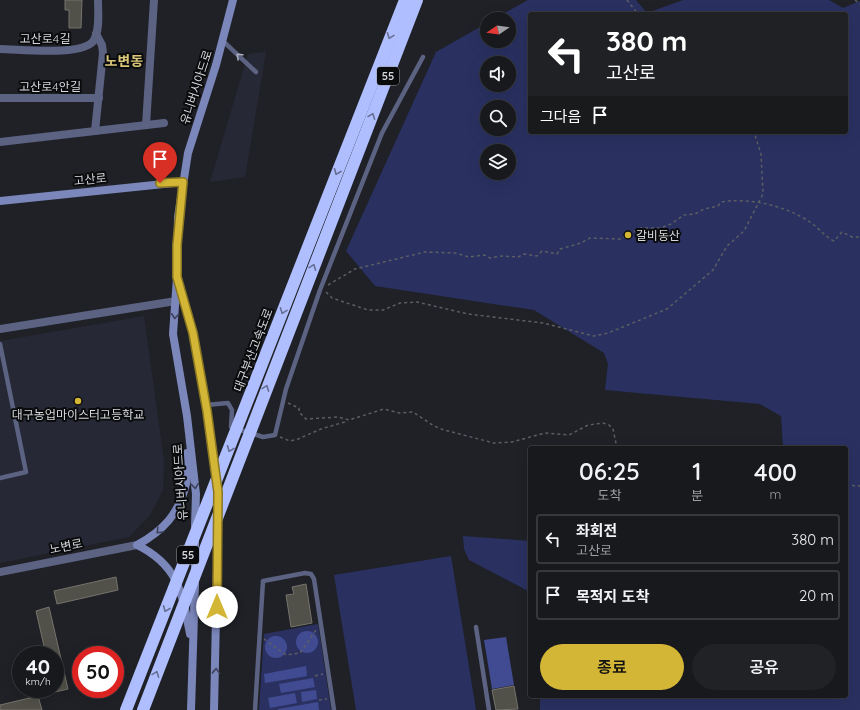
<!DOCTYPE html>
<html lang="ko">
<meta charset="utf-8">
<style>
:root{--surface:#17191d;--page:#202226;--text:#f1f3f6;--muted:#9ea0a4;--line:#36383b;--accent:#d3b635}
body{margin:0;font-family:Quicksand,"Noto Sans KR",sans-serif;background:var(--page);color:var(--text);height:100vh;display:flex;flex-direction:column;font-size:15px;white-space:nowrap}
*{box-sizing:border-box;margin:0}
p{font-size:13px;color:var(--muted)}
.icon{flex:none;width:22px;height:22px;fill:none;stroke:currentColor;stroke-width:2;stroke-linecap:round;stroke-linejoin:round}
.map{position:relative;flex:1;overflow:hidden}
.side{position:absolute;left:528px;top:446px;width:320px;height:252px;display:flex;flex-direction:column;background:var(--surface);border-radius:4px;box-shadow:0 4px 16px #0002,0 0 0 1px var(--line)}
.side>*{flex:none}
.guide{position:absolute;left:528px;top:12px;width:320px;height:122px;border-radius:4px;box-shadow:0 4px 16px #0002,0 0 0 1px var(--line);background:#202124;color:#fff;overflow:hidden}
.needle{width:26px;rotate:257deg}
.buttons{position:absolute;left:480px;top:12px;display:grid;gap:8px}
.buttons a{display:grid;place-items:center;width:36px;height:36px;border-radius:50%;background:var(--surface);box-shadow:0 4px 16px #0002,0 0 0 1px var(--line);font-size:20px}
.speed{position:absolute;left:12px;top:646px;display:flex;gap:8px;font-size:20px;font-weight:700;text-align:center}
.speed>*{display:grid;place-content:center;width:52px;height:52px;border-radius:50%;background:var(--surface);box-shadow:0 4px 16px #0002,0 0 0 1px var(--line);line-height:1}
.speed small{font-size:10px;font-weight:400}
.speed .limit{border:6px solid #d22;background:#fff;color:#111}
.pin{position:absolute;display:grid;place-items:center;width:34px;height:34px;color:#fff;margin:-41px -17px;border-radius:50% 50% 50% 0;rotate:-45deg;box-shadow:0 0 4px #0007}
.pin .icon{rotate:45deg}
.me{position:absolute;width:44px;margin:-22px;rotate:0deg;stroke-linejoin:round;filter:drop-shadow(0 0 3px #0008)}
.turn{display:flex;align-items:center;gap:14px;height:84px;padding:0 12px;font-size:18px}
.turn .icon{width:52px;height:52px;stroke-width:2.5}
.turn b{display:block;font-size:28px;line-height:34px}
.then{display:flex;align-items:center;height:38px;padding:0 12px;background:#0003;gap:8px;font-size:15px}
.eta{display:flex;justify-content:space-evenly;align-items:center;height:68px;text-align:center}
.eta b{font-size:24px;font-weight:600;line-height:28px}
.cta{display:flex;gap:8px;margin-top:auto;padding:8px 12px}
.cta a{flex:1;height:46px;border-radius:24px;background:var(--accent);color:#111;font-size:16px;font-weight:600;line-height:46px;text-align:center}
.cta a+a{background:var(--page);color:var(--text)}
ul{padding:0;list-style:none}
li{display:flex;align-items:center;gap:12px;height:50px;margin:0 8px 6px;padding:0 4px;border:2px solid var(--line);border-radius:4px}
li div{flex:1}
li b{display:block;font-size:15px}
li em{font-style:normal}
.map>svg:first-child{display:block}
</style>
<div class="map">
<svg width="860" height="710" viewBox="0 0 860 710">
<rect width="100%" height="100%" fill="#1f2127"/>
<!-- built -->
<g fill="#262935">
<path d="M 266,52 L 245,177 L 210,182 L 248,54 Z"/>
<path d="M 144,316 L 164,461 L 163,490 L 150,515 L 129,537 L 0,563 L 0,341 Z"/>
</g>
<!-- green -->
<g fill="#2a3161" fill-rule="evenodd">
<path d="M 528,0 L 636,0 L 647,13 L 683,0 L 829,0 L 843,8 L 860,1 L 860,710 L 540,710 L 540,696 L 846,696 L 846,448 L 783,448 L 781,416 L 760,404 L 605,390 L 608,364 L 604,353 L 534,310 L 375,286 L 346,251 L 436,52 L 487,23 L 487,41 L 509,41 L 509,19 L 494,19 ZM 530,14 L 846,14 L 846,132 L 530,132 ZM 487,63 L 509,63 L 509,85 L 487,85 ZM 487,107 L 509,107 L 509,129 L 487,129 ZM 487,151 L 509,151 L 509,173 L 487,173 Z"/>
<path d="M 463,536 L 530,541 L 530,592 L 469,560 L 464,549 Z"/>
<path d="M 451,556 L 476,710 L 356,710 L 334,575 Z"/>
<path d="M 318,624 L 331,710 L 259,710 L 264,634 Z"/>
</g>
<!-- water -->
<g fill="#414b92">
<circle cx="307" cy="642" r="11"/>
<circle cx="276" cy="647" r="11"/>
<path d="M 506,637 L 514,685 L 492,689 L 484,640 Z"/>
<path d="M 306,666 L 307,676 L 265,683 L 264,674 Z"/>
<path d="M 313,678 L 315,687 L 281,693 L 279,684 Z"/>
<path d="M 316,690 L 317,699 L 302,702 L 301,692 Z"/>
<path d="M 295,693 L 297,703 L 270,708 L 268,698 Z"/>
<path d="M 318,702 L 319,710 L 278,710 L 278,709 Z"/>
</g>
<!-- building -->
<g fill="#525149" stroke="#75736b">
<path d="M 65,0 L 82,0 L 81,28 L 69,28 L 69,10 L 65,10 Z"/>
<path d="M 116,577 L 118,590 L 57,604 L 54,591 Z"/>
<path d="M 306,584 L 312,623 L 291,627 L 286,595 L 294,594 L 292,587 Z"/>
<path d="M 49,607 L 68,689 L 55,692 L 55,655 L 46,655 L 36,611 Z"/>
<path d="M 514,686 L 518,709 L 496,710 L 492,690 Z"/>
<path d="M 38,696 L 42,710 L 0,710 L 0,705 Z"/>
</g>
<g fill="none" stroke-linecap="round" stroke-linejoin="round">
<!-- path -->
<g stroke="#5c5e63" stroke-width="1.5" stroke-dasharray="3 3" stroke-linecap="butt">
<path d="M 627,0 L 638,14"/>
<path d="M 855,0 L 860,4"/>
<path d="M 328,285 L 355,269 L 425,252 L 455,253 L 469,257 L 484,255 L 490,258 L 502,256 L 518,257 L 524,254 L 537,256 L 542,251 L 557,254 L 560,249 L 581,243 L 590,238 L 620,239 L 641,228 L 660,228 L 671,224 L 684,215 L 695,214 L 704,209 L 718,206 L 721,202 C 749,197 786,206 810,222 C 819,228 824,236 834,241 L 842,232 L 852,237 L 860,237"/>
<path d="M 326,292 L 332,298 L 368,310 L 383,310 L 400,303 L 417,302 L 468,314 L 543,323 L 594,336 L 608,333 L 667,309 L 713,270 L 727,246 L 744,231 L 763,194 L 761,154 L 754,132"/>
<path d="M 288,403 L 299,408 L 299,412 L 306,419 L 338,417 L 349,420 L 384,409 L 399,413 L 413,412 L 434,426 L 444,430 L 494,443 L 512,442 L 545,433 L 569,435 L 588,425 L 603,423 L 609,425 L 613,429 L 617,448"/>
<path d="M 280,437 L 290,441 L 298,439 L 321,429 L 348,421"/>
<path d="M 846,485 L 860,486"/>
<path d="M 264,639 L 286,655 L 300,653 L 316,630"/>
<path d="M 315,676 L 323,674"/>
<path d="M 319,700 L 327,699"/>
</g>
<!-- lane -->
<g stroke="#5b6282" stroke-width="4.5">
<path d="M 223,41 L 256,72"/>
<path d="M 0,344 L 26,472 L 0,478"/>
<path d="M 206,405 L 228,403 L 232,410 L 231,427 L 263,437 L 275,435 L 286,389 L 320,290 L 382,133 L 423,57"/>
<path d="M 476,627 L 489,710"/>
<path d="M 255,710 L 263,581 L 305,573 L 311,574 L 314,579 L 334,710"/>
</g>
<!-- street -->
<g stroke="#5b6282" stroke-width="8">
<path d="M 0,49 C 19,49 84,57 94,40 C 100,30 98,12 98,0"/>
<path d="M 0,98 L 99,98"/>
<path d="M 146,125 L 154,0"/>
<path d="M 95,131 L 103,53 L 102,45 L 96,34"/>
<path d="M 0,142 L 164,123"/>
<path d="M 0,329 L 176,301"/>
<path d="M 0,572 L 137,545"/>
</g>
<!-- secondary -->
<g stroke="#7b86ba" stroke-width="8">
<path d="M 0,201 L 183,182"/>
<path d="M 179,283 L 193,333 L 207,411 L 218,492 L 218,508"/>
<path d="M 187,453 C 187,463 188,475 186,484 C 179,514 163,531 137,545 C 178,565 182,592 190,634"/>
<path d="M 195,526 L 196,494 L 187,416 L 173,334 L 177,277 L 178,217 L 188,153 L 216,65 L 233,0"/>
<path d="M 195,570 L 195,540"/>
<path d="M 191,710 L 195,584"/>
<path d="M 214,710 L 218,521"/>
</g>
<!-- highway -->
<g stroke="#afbefe" stroke-width="12">
<path d="M 126,710 L 405,0"/>
<path d="M 143,710 L 417,0"/>
</g>
</g>
<!-- one-way arrows -->
<defs><path id="oneway-chevron" d="M-2-3.5L2.5 0L-2 3.5" fill="none" stroke-width="1.6" stroke-linecap="round" stroke-linejoin="round"/></defs>
<g stroke="#656d92">
<use href="#oneway-chevron" transform="translate(390 36) rotate(111)"/>
<use href="#oneway-chevron" transform="translate(372 116) rotate(-69)"/>
<use href="#oneway-chevron" transform="translate(337 172) rotate(112)"/>
<use href="#oneway-chevron" transform="translate(313 267) rotate(-69)"/>
<use href="#oneway-chevron" transform="translate(283 311) rotate(111)"/>
<use href="#oneway-chevron" transform="translate(266 388) rotate(-69)"/>
<use href="#oneway-chevron" transform="translate(230 449) rotate(112)"/>
<use href="#oneway-chevron" transform="translate(166 609) rotate(112)"/>
<use href="#oneway-chevron" transform="translate(156 674) rotate(-69)"/>
</g>
<use stroke="#acafbc" href="#oneway-chevron" transform="translate(239 56) rotate(-137)"/>
<g stroke="#3d425b">
<use href="#oneway-chevron" transform="translate(175 316) rotate(94)"/>
<use href="#oneway-chevron" transform="translate(195 486) rotate(84)"/>
<use href="#oneway-chevron" transform="translate(159 531) rotate(134)"/>
<use href="#oneway-chevron" transform="translate(216 671) rotate(-88)"/>
</g>
<g fill="none" stroke-linecap="round" stroke-linejoin="round">
<!-- route casing -->
<g stroke="#897622" stroke-width="10">
<path id="route" d="M 160,183 L 183,182 L 177,245 L 177,277 L 193,333 L 207,411 L 218,492 L 217,607"/>
</g>
<!-- route -->
<use href="#route" stroke="#d3b635" stroke-width="7"/>
</g>
<!-- markers -->
<g fill="#d3b635" stroke="#0a0b0d" stroke-width="1.5">
<circle cx="628" cy="235" r="4"/>
<circle cx="78" cy="401" r="4"/>
</g>
<g text-anchor="middle" dominant-baseline="central" stroke-width="4" stroke-linejoin="round" paint-order="stroke">
<!-- shield labels -->
<g fill="#0a0b0d" stroke="#9a9a9e" stroke-width="1">
<rect x="377" y="67" width="22" height="18" rx="3"/>
<rect x="177" y="546" width="22" height="18" rx="3"/>
</g>
<g font-size="11" font-weight="bold" fill="#d7d8dc">
<text x="388" y="76">55</text>
<text x="188" y="555">55</text>
</g>
<!-- street labels -->
<g font-size="12" fill="#d7d8dc" stroke="#0a0b0d">
<text x="45" y="38">고산로4길</text>
<text x="50" y="86">고산로4안길</text>
<text transform="translate(196 87) rotate(-72)">유니버시아드로</text>
<text transform="translate(90 179) rotate(-6)">고산로</text>
<text transform="translate(253 350) rotate(-69)">대구부산고속도로</text>
<text transform="translate(180 482) rotate(-94)">유니버시아드로</text>
<text transform="translate(66 546) rotate(-11)">노변로</text>
</g>
<!-- poi labels -->
<g font-size="12" fill="#d7d8dc" stroke="#0a0b0d" text-anchor="start">
<text x="636" y="235">갈비동산</text>
<text x="78" y="414" text-anchor="middle">대구농업마이스터고등학교</text>
</g>
<!-- quarter labels -->
<g font-size="14" font-weight="bold" fill="#dac679" stroke="#0a0b0d">
<text x="124" y="61">노변동</text>
</g>
</g>
</svg>
<div class="buttons">
<a><svg class="needle" viewBox="-14 -14 28 28"><path d="M0-13l5 13h-10z" fill="#e53935"/><path d="M0 13l5-13h-10z" fill="#9ea0a4"/></svg></a>
<a><svg class="icon" aria-label="sound" viewBox="0 0 24 24"><path d="M4 9h4l5-4v14l-5-4H4zM17 9q2 3 0 6"/></svg></a>
<a><svg class="icon" aria-label="search" viewBox="0 0 24 24"><circle cx="10" cy="10" r="6"/><path d="M15 15l6 6"/></svg></a>
<a><svg class="icon" aria-label="layers" viewBox="0 0 24 24"><path d="M12 4l9 5-9 5-9-5zM3 14l9 5 9-5"/></svg></a>
</div>
<div class="speed"><div>40<small>km/h</small></div><div class="limit">50</div></div>
<div class="pin" style="left:160px;top:183px;background:#d93025"><svg class="icon" aria-label="arrive" viewBox="0 0 24 24"><path d="M6 21V4h12l-3 4 3 4H6"/></svg></div>
<svg class="me" style="left:217px;top:607px" viewBox="-20 -20 40 40"><circle r="19" fill="#fff"/><path d="M0-13L10 11 0 6-10 11z" fill="#d3b635"/></svg>
<div class="guide">
<div class="turn"><svg class="icon" aria-label="left" viewBox="0 0 24 24"><path d="M17 20v-9H6M10 6l-5 5 5 5"/></svg><div><b>380 m</b>고산로</div></div>
<div class="then">그다음<svg class="icon" aria-label="arrive" viewBox="0 0 24 24"><path d="M6 21V4h12l-3 4 3 4H6"/></svg></div>
</div>
<section class="side">
<div class="eta">
<div><b>06:25</b><p>도착</p></div>
<div><b>1</b><p>분</p></div>
<div><b>400</b><p>m</p></div>
</div>
<ul>
<li><svg class="icon" aria-label="left" viewBox="0 0 24 24"><path d="M17 20v-9H6M10 6l-5 5 5 5"/></svg><div><b>좌회전</b><p>고산로</p></div><em>380 m</em></li>
<li><svg class="icon" aria-label="arrive" viewBox="0 0 24 24"><path d="M6 21V4h12l-3 4 3 4H6"/></svg><div><b>목적지 도착</b></div><em>20 m</em></li>
</ul>
<div class="cta"><a>종료</a><a>공유</a></div>
</section>
</div>
